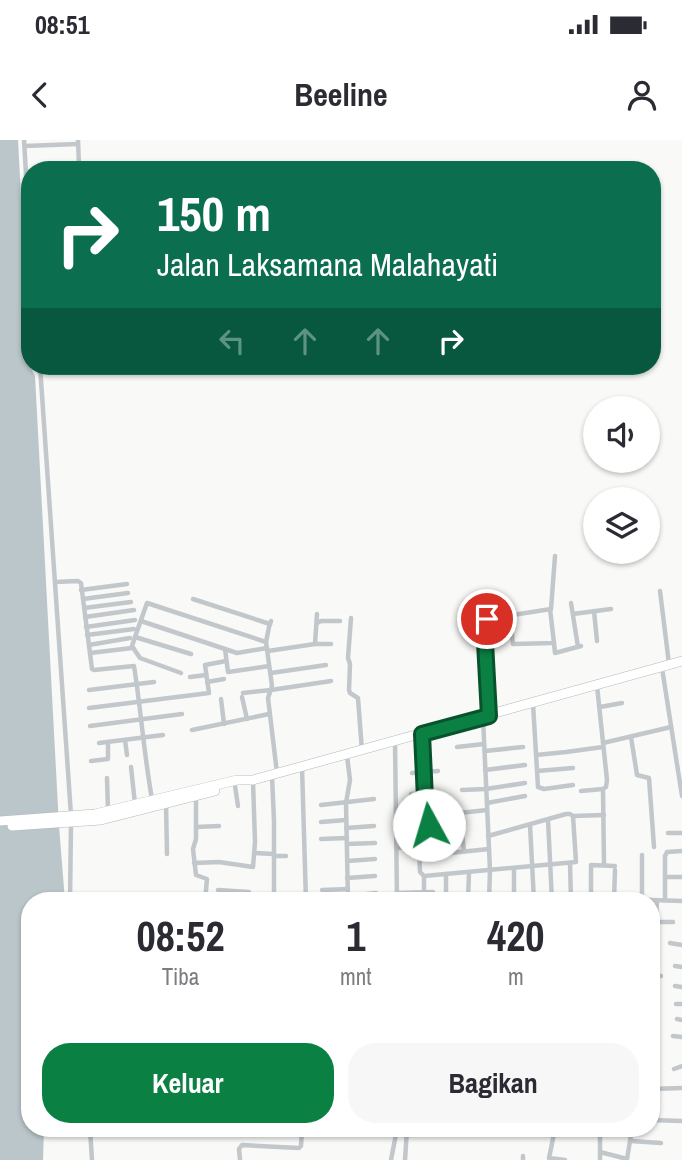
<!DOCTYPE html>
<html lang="id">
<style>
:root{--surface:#fff;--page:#f7f7f7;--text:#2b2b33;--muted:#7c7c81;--accent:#0b8043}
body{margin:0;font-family:"Archivo Narrow",sans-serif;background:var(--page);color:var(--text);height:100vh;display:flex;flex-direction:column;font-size:26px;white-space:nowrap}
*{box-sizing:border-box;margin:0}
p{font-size:23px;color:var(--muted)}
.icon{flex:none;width:38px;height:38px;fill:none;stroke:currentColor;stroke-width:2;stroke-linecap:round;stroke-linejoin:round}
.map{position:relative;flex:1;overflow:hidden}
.sheet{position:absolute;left:21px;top:752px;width:639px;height:245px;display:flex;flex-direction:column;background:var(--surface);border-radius:28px;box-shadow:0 2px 5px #0004}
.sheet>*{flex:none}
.banner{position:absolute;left:21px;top:21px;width:640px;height:214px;border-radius:28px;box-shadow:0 2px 5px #0004;background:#0b6e4f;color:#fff;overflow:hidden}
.controls{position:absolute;left:583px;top:256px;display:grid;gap:14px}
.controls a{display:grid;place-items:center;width:77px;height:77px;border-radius:50%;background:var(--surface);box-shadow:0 2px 5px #0004;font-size:35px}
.pin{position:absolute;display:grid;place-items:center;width:60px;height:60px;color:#fff;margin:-30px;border:4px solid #fff;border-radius:50%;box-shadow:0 2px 7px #0007}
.me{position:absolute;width:77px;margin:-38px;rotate:354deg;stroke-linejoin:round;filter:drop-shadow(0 0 5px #0008)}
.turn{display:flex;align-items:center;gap:24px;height:147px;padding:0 21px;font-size:32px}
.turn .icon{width:91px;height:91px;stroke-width:2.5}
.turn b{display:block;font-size:49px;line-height:60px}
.lanes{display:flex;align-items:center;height:66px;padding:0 21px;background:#0003;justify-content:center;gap:35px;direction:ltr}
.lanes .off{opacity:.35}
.eta{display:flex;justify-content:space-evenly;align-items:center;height:119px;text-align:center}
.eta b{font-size:42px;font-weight:700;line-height:49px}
.action{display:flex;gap:14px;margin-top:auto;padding:14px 21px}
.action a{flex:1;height:80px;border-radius:28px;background:var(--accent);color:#fff;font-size:28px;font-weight:700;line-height:80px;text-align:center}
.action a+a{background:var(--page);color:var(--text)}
.status{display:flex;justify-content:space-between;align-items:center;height:49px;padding:0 35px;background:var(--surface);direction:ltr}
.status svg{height:19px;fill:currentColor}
header{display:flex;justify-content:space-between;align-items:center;height:91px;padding:0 21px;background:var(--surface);font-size:32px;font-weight:700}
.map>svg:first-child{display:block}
</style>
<div class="status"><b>08:51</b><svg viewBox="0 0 49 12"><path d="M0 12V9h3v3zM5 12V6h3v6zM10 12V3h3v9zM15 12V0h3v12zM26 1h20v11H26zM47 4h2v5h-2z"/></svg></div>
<header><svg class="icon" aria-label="back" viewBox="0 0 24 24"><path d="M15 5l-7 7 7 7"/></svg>Beeline<svg class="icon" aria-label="person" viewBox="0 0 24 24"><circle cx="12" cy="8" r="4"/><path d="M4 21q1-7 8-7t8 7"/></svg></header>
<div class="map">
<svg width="682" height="1020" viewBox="0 0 682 1020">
<rect width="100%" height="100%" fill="#f9f9f7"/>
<!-- water -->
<path fill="#bac6ca" d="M 0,0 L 18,0 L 30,226 L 35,236 L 59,686 L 65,761 L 30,761 L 30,989 L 44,989 L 43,1020 L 0,1020 Z"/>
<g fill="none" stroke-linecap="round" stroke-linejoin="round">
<!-- highway casing -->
<g stroke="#b3b8bc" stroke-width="10">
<g id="highway">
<path d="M 0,681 L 95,674 L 237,640 L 253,640 L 682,521"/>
<path d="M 12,686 L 101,680 L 215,651"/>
</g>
</g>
<!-- street -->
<g stroke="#c2c7cb" stroke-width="4.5">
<path d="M 24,0 L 30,102"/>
<path d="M 25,6 L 78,4"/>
<path d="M 74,30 L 79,26 L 78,0"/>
<path d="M 40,226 L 71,675"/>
<path d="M 55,442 L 78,441 L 81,443 L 92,529 L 94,530 L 134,526 C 141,570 144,615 152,659"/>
<path d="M 81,450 L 127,444"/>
<path d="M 660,451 L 669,524"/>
<path d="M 83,459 L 128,453"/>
<path d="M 193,459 L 270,484"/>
<path d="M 571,463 L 578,507"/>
<path d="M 84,468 L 131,462"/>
<path d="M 594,471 L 597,501"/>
<path d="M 573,474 L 611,469"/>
<path d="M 510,476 L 513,504 L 554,503 L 550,469"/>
<path d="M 85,477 L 134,470"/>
<path d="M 351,478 L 348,518 L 350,524 L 349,550 L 350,553 L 358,558 L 362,611"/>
<path d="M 141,481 L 237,513 L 267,508"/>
<path d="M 271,481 L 269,487 L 266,502 L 272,546 L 268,558 L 277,633"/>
<path d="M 317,483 L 321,481 L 340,481"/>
<path d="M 86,487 L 135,480"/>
<path d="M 87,495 L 134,489"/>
<path d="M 135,497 L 132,506 L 140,518 L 181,533"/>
<path d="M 554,503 L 555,513 L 581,506"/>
<path d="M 315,504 L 317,474"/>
<path d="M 89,505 L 130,498"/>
<path d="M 225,509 L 228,532 L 269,526"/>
<path d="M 268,511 L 315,504 L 331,504"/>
<path d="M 90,513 L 132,508"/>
<path d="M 191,514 L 135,497 L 147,463 L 266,502"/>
<path d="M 662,528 L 682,656"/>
<path d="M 271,533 L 326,525"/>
<path d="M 190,537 L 206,535"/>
<path d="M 207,542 L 224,539"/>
<path d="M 597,546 L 607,640 L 606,647 L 603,649 L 604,725"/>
<path d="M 89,550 L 154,542"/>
<path d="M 243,553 L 271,550 L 331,541"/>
<path d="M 242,557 L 247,579"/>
<path d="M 221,559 L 224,584"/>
<path d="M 533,564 L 538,647 L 544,649 L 573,645"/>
<path d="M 600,567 L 622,563"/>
<path d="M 89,568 L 209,553 L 205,525 L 226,521"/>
<path d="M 489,575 L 484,481 L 487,479 L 551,469 L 555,416"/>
<path d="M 483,578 L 490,730 L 489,761"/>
<path d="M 90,586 L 182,574"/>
<path d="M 192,590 L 269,574"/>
<path d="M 422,595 L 426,680 L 430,685 L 441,685"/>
<path d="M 631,597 L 637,635 L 649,638 L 654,707"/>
<path d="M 125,600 L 127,615"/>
<path d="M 395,601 L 397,761"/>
<path d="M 99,603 L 163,595"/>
<path d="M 603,603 L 671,587"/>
<path d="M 457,607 L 484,604"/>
<path d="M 485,611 L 523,607"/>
<path d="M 536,615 L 566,612 L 603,607"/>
<path d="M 347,616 L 350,640 L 346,663 L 348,761"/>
<path d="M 91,621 L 108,619 L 108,602"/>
<path d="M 131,627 L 135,664"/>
<path d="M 302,627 L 306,761"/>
<path d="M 485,630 L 525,625"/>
<path d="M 537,631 L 573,628"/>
<path d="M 412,633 L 438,631"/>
<path d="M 272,636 L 274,681 L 274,761"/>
<path d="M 107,638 L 108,671"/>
<path d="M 235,646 L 238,666"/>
<path d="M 462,650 L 486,649 L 525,643"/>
<path d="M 581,651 L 603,649"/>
<path d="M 411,654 L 439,652"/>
<path d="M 196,657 L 196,699 L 193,709 L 196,735 L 207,739 L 205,761"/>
<path d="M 487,663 L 525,656"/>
<path d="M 166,664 L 167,714"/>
<path d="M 321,665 L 374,659"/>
<path d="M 459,673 L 487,670"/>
<path d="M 413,674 L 441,673"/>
<path d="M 548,680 L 552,761"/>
<path d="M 321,682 L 346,680"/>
<path d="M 530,685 L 534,761"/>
<path d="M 196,687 L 219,686"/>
<path d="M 346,688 L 374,686"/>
<path d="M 462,692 L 464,711"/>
<path d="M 668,693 L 682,693"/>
<path d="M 488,696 L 566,674 L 570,674 L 573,676 L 604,675"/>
<path d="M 321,699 L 347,698"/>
<path d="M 347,704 L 375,703"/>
<path d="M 419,707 L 420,732 L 424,736 L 576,722 L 573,676"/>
<path d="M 396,708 L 422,707 L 440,705"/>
<path d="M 254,713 L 274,714"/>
<path d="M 450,713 L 489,709"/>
<path d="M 274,716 L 286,716"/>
<path d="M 347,721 L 375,719"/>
<path d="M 194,723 L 219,722 L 253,727 L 255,702 L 253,641"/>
<path d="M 570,723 L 571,761"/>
<path d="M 514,728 L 514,761"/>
<path d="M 424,736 L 424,752"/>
<path d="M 665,737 L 682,737"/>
<path d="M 347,738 L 375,736"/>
<path d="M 218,750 L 249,752 L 248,755"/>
<path d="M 322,750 L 348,749"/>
<path d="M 397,753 L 433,752 L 433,761"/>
<path d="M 348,756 L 376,753"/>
<path d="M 591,758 L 682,761"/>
<path d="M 642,759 L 642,715"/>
<path d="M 614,760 L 615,730"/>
<path d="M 665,760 L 665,716 L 667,712 L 682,711"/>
<path d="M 70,761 L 71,683"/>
<path d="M 247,761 L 248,755 L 274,755"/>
<path d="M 446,761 L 446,734"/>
<path d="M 468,761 L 469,732"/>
<path d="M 591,761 L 591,725 L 615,726"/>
<path d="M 656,782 L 673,782"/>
<path d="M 670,803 L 682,805"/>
<path d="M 654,820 L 657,760"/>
<path d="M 675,826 L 682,827"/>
<path d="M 651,835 L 661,836"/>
<path d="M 675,846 L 682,847"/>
<path d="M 676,864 L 682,864"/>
<path d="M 677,879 L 682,880"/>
<path d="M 673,896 L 682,897"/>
<path d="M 674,929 L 682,926"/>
<path d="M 651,949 L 682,948"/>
<path d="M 651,980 L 682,981"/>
<path d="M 90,989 L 92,1020"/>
<path d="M 555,989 L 549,1018 L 565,1020"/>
<path d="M 597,989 L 600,990 L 600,1020"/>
<path d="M 631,1001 L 661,1003"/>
<path d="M 600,1012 L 627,1019 L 632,989"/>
<path d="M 240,1020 L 239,1009 L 242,1005 L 299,1008 L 301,1006 L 302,989"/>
<path d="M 391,1020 L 397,989"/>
<path d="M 405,1020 L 407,989"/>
<path d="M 523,1020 L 523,1016"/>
</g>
<!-- highway -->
<use href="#highway" stroke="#fff" stroke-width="9"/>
</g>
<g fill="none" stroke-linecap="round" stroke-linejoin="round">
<!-- route casing -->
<g stroke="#07532c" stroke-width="18">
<path id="route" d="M 429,685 L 426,680 L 422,594 L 489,576 L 484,484 L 485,480 L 487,479"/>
</g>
<!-- route -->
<use href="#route" stroke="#0b8043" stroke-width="12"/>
</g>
</svg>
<div class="controls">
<a><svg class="icon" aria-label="sound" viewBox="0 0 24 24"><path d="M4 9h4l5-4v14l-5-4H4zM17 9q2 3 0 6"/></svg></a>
<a><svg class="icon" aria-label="layers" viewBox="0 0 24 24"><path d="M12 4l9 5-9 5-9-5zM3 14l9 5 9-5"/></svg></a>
</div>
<div class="pin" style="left:487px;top:479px;background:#d93025"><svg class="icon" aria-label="arrive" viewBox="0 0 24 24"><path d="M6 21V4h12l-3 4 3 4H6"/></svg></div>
<svg class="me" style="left:429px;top:685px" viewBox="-20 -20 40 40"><circle r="19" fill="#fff"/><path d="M0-13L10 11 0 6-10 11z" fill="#0b8043"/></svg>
<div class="banner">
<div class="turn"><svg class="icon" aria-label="right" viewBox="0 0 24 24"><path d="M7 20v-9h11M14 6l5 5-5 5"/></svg><div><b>150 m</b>Jalan Laksamana Malahayati</div></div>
<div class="lanes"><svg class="icon off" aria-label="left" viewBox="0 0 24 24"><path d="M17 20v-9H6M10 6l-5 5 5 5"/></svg><svg class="icon off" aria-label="ahead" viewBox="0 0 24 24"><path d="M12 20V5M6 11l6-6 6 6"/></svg><svg class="icon off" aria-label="ahead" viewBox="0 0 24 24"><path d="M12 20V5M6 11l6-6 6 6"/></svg><svg class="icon" aria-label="right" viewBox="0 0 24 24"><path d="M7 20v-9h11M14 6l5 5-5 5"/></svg></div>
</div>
<section class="sheet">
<div class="eta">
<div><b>08:52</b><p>Tiba</p></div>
<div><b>1</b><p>mnt</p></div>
<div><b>420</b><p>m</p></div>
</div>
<div class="action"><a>Keluar</a><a>Bagikan</a></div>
</section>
</div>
